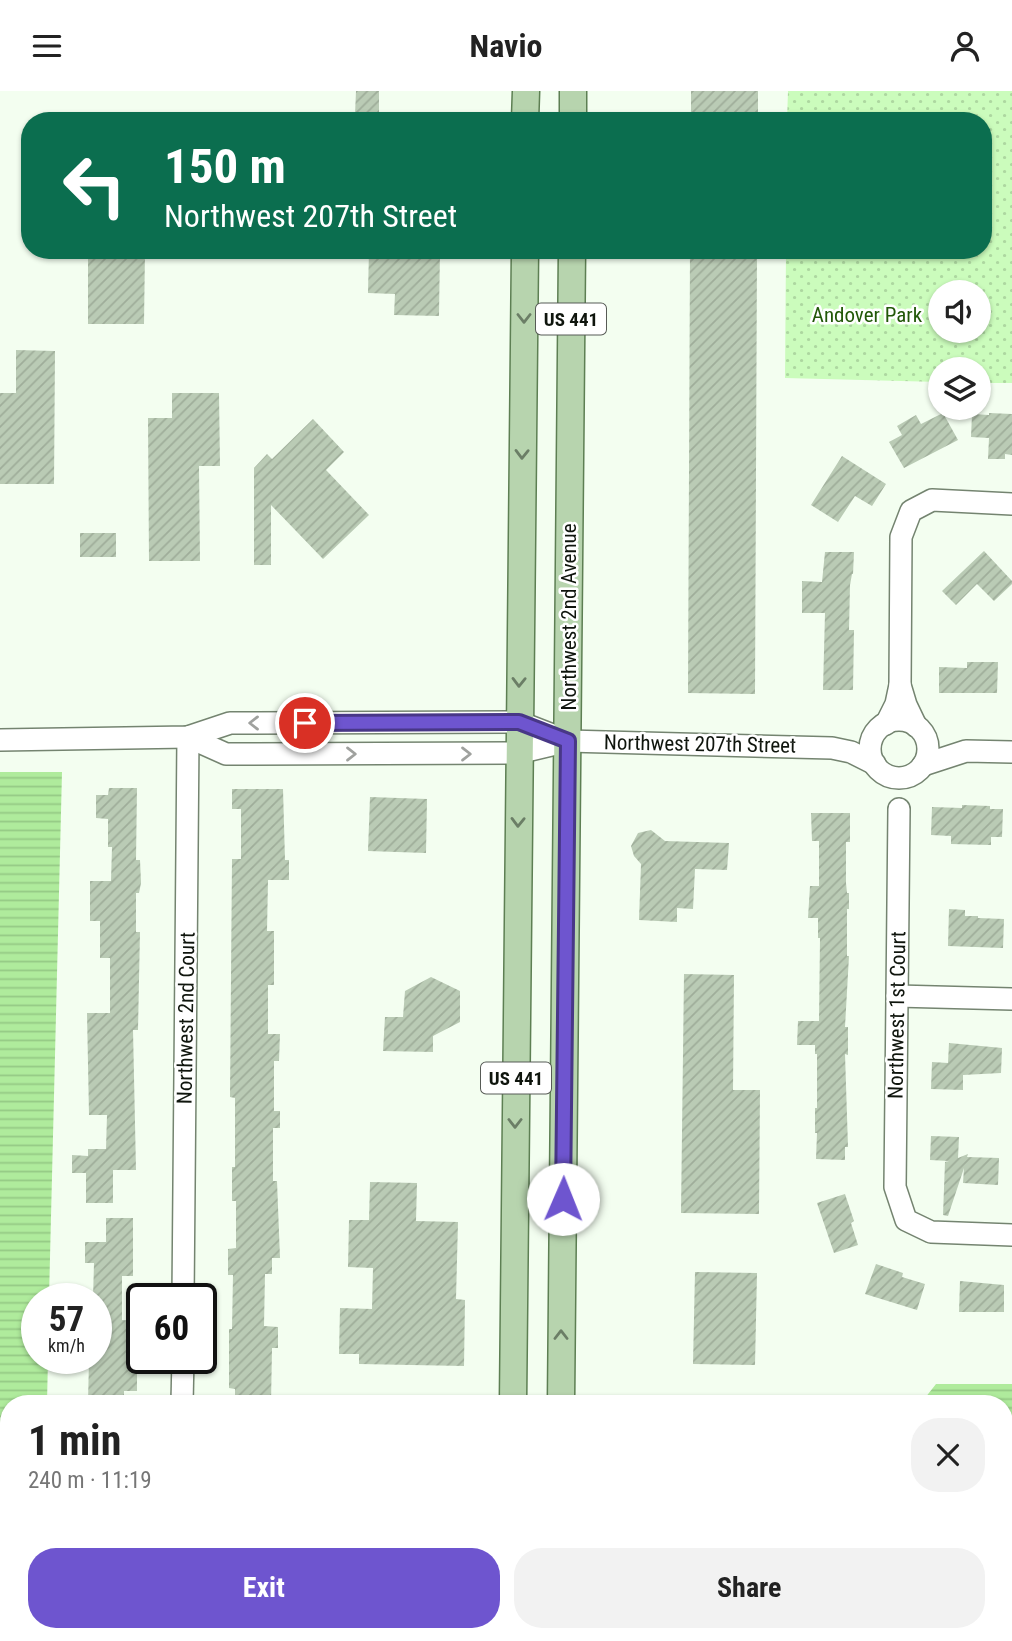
<!DOCTYPE html>
<meta charset="utf-8">
<style>
:root{--surface:#fff;--page:#f2f2f2;--text:#222;--muted:#767676;--accent:#6e55cf}
body{margin:0;font-family:"Roboto Condensed",sans-serif;background:var(--page);color:var(--text);height:100vh;display:flex;flex-direction:column;font-size:26px;white-space:nowrap}
*{box-sizing:border-box;margin:0}
p{font-size:23px;color:var(--muted)}
.icon{flex:none;width:38px;height:38px;fill:none;stroke:currentColor;stroke-width:2;stroke-linecap:round;stroke-linejoin:round}
.map{position:relative;flex:1;overflow:hidden}
.drawer{position:absolute;left:0px;top:1304px;width:1013px;height:247px;display:flex;flex-direction:column;background:var(--surface);border-radius:28px 28px 0 0;box-shadow:0 2px 5px #0004}
.drawer>*{flex:none}
.banner{position:absolute;left:21px;top:21px;width:971px;height:147px;border-radius:28px;box-shadow:0 2px 5px #0004;background:#0b6e4f;color:#fff;overflow:hidden}
.fabs{position:absolute;left:928px;top:189px;display:grid;gap:14px}
.fabs a{display:grid;place-items:center;width:63px;height:63px;border-radius:50%;background:var(--surface);box-shadow:0 2px 5px #0004;font-size:35px}
.speed{position:absolute;left:21px;top:1192px;display:flex;gap:14px;font-size:35px;font-weight:700;text-align:center}
.speed>*{display:grid;place-content:center;width:91px;height:91px;border-radius:50%;background:var(--surface);box-shadow:0 2px 5px #0004;line-height:1}
.speed small{font-size:18px;font-weight:400}
.speed .limit{border:4px solid #111;border-radius:10px;background:#fff;color:#111}
.pin{position:absolute;display:grid;place-items:center;width:60px;height:60px;color:#fff;margin:-30px;border:4px solid #fff;border-radius:50%;box-shadow:0 2px 7px #0007}
.me{position:absolute;width:77px;margin:-38px;rotate:1deg;stroke-linejoin:round;filter:drop-shadow(0 0 5px #0008)}
.turn{display:flex;align-items:center;gap:24px;height:147px;padding:0 28px;font-size:32px}
.turn .icon{width:91px;height:91px;stroke-width:2.5}
.turn b{display:block;font-size:49px;line-height:60px}
.round{display:grid;place-items:center;flex:none;width:74px;height:74px;border-radius:28px;background:var(--page)}
.summary{display:flex;align-items:center;justify-content:space-between;height:119px;padding:0 28px}
h1{font-size:42px;font-weight:700;line-height:52px}
.action{display:flex;gap:14px;margin-top:auto;padding:14px 28px}
.action a{flex:1;height:80px;border-radius:28px;background:var(--accent);color:#fff;font-size:28px;font-weight:700;line-height:80px;text-align:center}
.action a+a{background:var(--page);color:var(--text)}
header{display:flex;justify-content:space-between;align-items:center;height:91px;padding:0 28px;background:var(--surface);font-size:32px;font-weight:700}
.map>svg:first-child{display:block}
</style>
<header><svg class="icon" aria-label="menu" viewBox="0 0 24 24"><path d="M4 6h16M4 12h16M4 18h16"/></svg>Navio<svg class="icon" aria-label="person" viewBox="0 0 24 24"><circle cx="12" cy="8" r="4"/><path d="M4 21q1-7 8-7t8 7"/></svg></header>
<div class="map">
<svg width="1012" height="1550" viewBox="0 0 1012 1550">
<defs>
<pattern id="park-dots" width="8" height="8" patternUnits="userSpaceOnUse" patternTransform="scale(1.75)"><rect width="8" height="8" fill="#cbfcbc"/><path d="M2 2h.1M6 6h.1" fill="none" stroke="#add7a0" stroke-width="1.8" stroke-linecap="round"/></pattern>
<pattern id="water-rules" width="6" height="5" patternUnits="userSpaceOnUse" patternTransform="scale(1.75)"><rect width="6" height="5" fill="#afeb9c"/><path d="M0 2.5h6" fill="none" stroke="#95c985"/></pattern>
<pattern id="building-hatch" width="6" height="6" patternUnits="userSpaceOnUse" patternTransform="scale(1.75)"><rect width="6" height="6" fill="#bacbb5"/><path d="M-1 1l2-2M0 6l6-6M5 7l2-2" fill="none" stroke="#9fad9a"/></pattern>
</defs>
<rect width="100%" height="100%" fill="#f3fef0"/>
<!-- park -->
<path fill="url(#park-dots)" fill-rule="evenodd" d="M 788,0 L 1012,0 L 1012,292 L 978,292 L 978,278 L 940,278 L 940,291 L 785,287 L 786,159 L 984,159 L 984,30 L 787,30 ZM 940,201 L 978,201 L 978,240 L 940,240 Z"/>
<!-- water -->
<g fill="url(#water-rules)">
<path d="M 0,681 L 62,681 L 49,1207 L 37,1208 L 37,1267 L 48,1267 L 47,1312 L 9,1312 L 9,1340 L 0,1340 Z"/>
<path d="M 936,1293 L 1012,1293 L 1012,1405 L 1005,1405 L 1004,1312 L 921,1312 Z"/>
<path d="M 0,1398 L 9,1398 L 9,1542 L 32,1542 L 30,1550 L 0,1550 Z"/>
</g>
<!-- building -->
<g fill="url(#building-hatch)">
<path d="M 356,0 L 379,0 L 379,24 L 355,24 Z"/>
<rect x="691" y="0" width="67" height="30"/>
<path d="M 88,159 L 145,159 L 144,233 L 88,233 Z"/>
<path d="M 369,159 L 440,159 L 439,225 L 394,224 L 395,203 L 368,202 Z"/>
<path d="M 690,159 L 757,159 L 755,603 L 688,602 Z"/>
<path d="M 16,259 L 55,260 L 54,393 L 0,393 L 0,302 L 16,302 Z"/>
<path d="M 172,302 L 219,302 L 220,375 L 199,375 L 200,470 L 149,470 L 148,327 L 172,327 Z"/>
<path d="M 943,322 L 958,349 L 904,377 L 889,351 L 902,344 L 897,335 L 916,324 L 921,333 Z"/>
<path d="M 989,322 L 1012,323 L 1012,364 L 1005,363 L 1005,368 L 988,368 L 989,347 L 971,346 L 972,323 L 989,324 Z"/>
<path d="M 313,328 L 344,361 L 326,379 L 369,424 L 323,468 L 271,414 L 271,474 L 254,474 L 254,377 L 267,363 L 272,368 Z"/>
<path d="M 842,365 L 886,393 L 872,415 L 855,405 L 838,431 L 811,414 Z"/>
<rect x="80" y="442" width="36" height="24"/>
<path d="M 984,460 L 1012,490 L 1012,493 L 994,510 L 977,493 L 956,514 L 942,500 Z"/>
<path d="M 825,461 L 854,461 L 853,483 L 852,483 L 850,494 L 849,539 L 854,539 L 853,599 L 823,599 L 825,522 L 802,522 L 802,490 L 822,491 Z"/>
<path d="M 967,571 L 998,571 L 997,602 L 939,602 L 939,576 L 967,577 Z"/>
<path d="M 109,697 L 137,697 L 136,769 L 140,769 L 141,792 L 139,802 L 136,802 L 136,841 L 140,841 L 138,939 L 133,939 L 136,1079 L 113,1079 L 113,1112 L 86,1112 L 86,1082 L 72,1082 L 72,1064 L 88,1065 L 88,1058 L 106,1058 L 107,1024 L 89,1024 L 87,922 L 110,922 L 110,867 L 100,867 L 100,830 L 90,830 L 90,790 L 111,790 L 112,756 L 108,756 L 108,728 L 96,727 L 96,704 L 108,704 Z"/>
<path d="M 232,698 L 283,698 L 285,769 L 289,769 L 289,789 L 268,789 L 267,840 L 274,840 L 274,894 L 268,894 L 268,943 L 280,943 L 279,970 L 274,970 L 274,1020 L 280,1020 L 280,1037 L 273,1037 L 273,1090 L 277,1090 L 280,1167 L 272,1167 L 272,1183 L 265,1183 L 264,1235 L 278,1236 L 278,1257 L 272,1257 L 271,1312 L 235,1312 L 235,1298 L 229,1297 L 229,1238 L 232,1238 L 233,1184 L 228,1184 L 228,1158 L 236,1157 L 236,1110 L 232,1110 L 232,1076 L 235,1076 L 235,1007 L 230,1006 L 232,768 L 241,768 L 241,718 L 232,718 Z"/>
<path d="M 370,706 L 427,708 L 426,762 L 368,760 Z"/>
<path d="M 962,714 L 990,715 L 990,718 L 1003,718 L 1002,746 L 991,746 L 991,754 L 951,753 L 951,745 L 931,744 L 932,716 L 962,717 Z"/>
<path d="M 811,722 L 850,722 L 850,751 L 846,751 L 846,792 L 847,802 L 849,802 L 849,818 L 847,818 L 847,865 L 849,865 L 845,936 L 848,936 L 848,964 L 845,963 L 848,1056 L 845,1056 L 845,1069 L 816,1068 L 817,1042 L 815,1042 L 815,1017 L 817,1017 L 817,963 L 815,963 L 815,954 L 797,954 L 798,930 L 819,930 L 820,847 L 818,847 L 818,827 L 808,827 L 810,795 L 819,795 L 819,750 L 812,750 Z"/>
<path d="M 651,739 L 665,750 L 729,752 L 727,779 L 695,778 L 693,818 L 677,817 L 677,831 L 639,829 L 641,773 L 634,765 L 631,755 L 638,742 Z"/>
<path d="M 949,818 L 965,819 L 965,825 L 978,825 L 978,827 L 1004,828 L 1003,857 L 948,855 Z"/>
<path d="M 684,883 L 734,884 L 733,999 L 760,999 L 759,1123 L 681,1122 Z"/>
<path d="M 431,886 L 460,900 L 460,931 L 433,945 L 433,961 L 383,960 L 385,926 L 403,926 L 405,900 Z"/>
<path d="M 949,952 L 1002,957 L 1001,982 L 963,984 L 963,999 L 931,998 L 932,971 L 948,972 Z"/>
<path d="M 931,1045 L 959,1046 L 958,1067 L 968,1063 L 967,1066 L 999,1067 L 998,1094 L 963,1092 L 964,1077 L 948,1125 L 943,1124 L 945,1071 L 949,1070 L 930,1069 Z"/>
<path d="M 370,1091 L 417,1092 L 416,1130 L 458,1131 L 456,1208 L 465,1209 L 464,1275 L 359,1273 L 359,1263 L 339,1263 L 340,1217 L 372,1218 L 373,1177 L 348,1176 L 349,1129 L 369,1129 Z"/>
<path d="M 845,1103 L 854,1130 L 851,1132 L 858,1154 L 834,1162 L 817,1112 Z"/>
<path d="M 106,1127 L 133,1127 L 133,1185 L 122,1185 L 122,1229 L 137,1230 L 137,1300 L 124,1300 L 124,1312 L 88,1312 L 89,1268 L 96,1268 L 96,1208 L 93,1208 L 94,1172 L 85,1172 L 85,1151 L 106,1151 Z"/>
<path d="M 876,1173 L 903,1182 L 902,1186 L 925,1193 L 917,1219 L 865,1203 Z"/>
<path d="M 695,1181 L 757,1182 L 755,1274 L 693,1273 Z"/>
<path d="M 960,1190 L 1004,1194 L 1004,1221 L 959,1221 Z"/>
</g>
<g fill="none" stroke-linecap="round" stroke-linejoin="round">
<!-- minor casing -->
<g stroke="#748470" stroke-width="24">
<g id="minor">
<path d="M 900,594 L 901,446 L 911,420 L 932,409 L 1012,413"/>
<circle cx="899" cy="658" r="29"/>
<path d="M 886,633 L 896,613 L 900,594 L 906,614 L 916,635"/>
<path d="M 188,646 L 226,663 L 518,662 L 568,650 L 832,657 L 851,661 L 875,673"/>
<path d="M 0,649 L 188,646 L 230,632 L 519,631 L 568,650"/>
<path d="M 923,674 L 966,660 L 1012,661"/>
<path d="M 899,718 L 895,1096 L 906,1129 L 931,1141 L 1012,1144"/>
<path d="M 897,905 L 1012,908"/>
<path d="M 183,1208 L 188,646"/>
<path d="M 182,1312 L 183,1267"/>
<path d="M 0,1366 L 9,1366"/>
<path d="M 512,1548 L 1012,1545"/>
<path d="M 180,1550 L 180,1542"/>
</g>
</g>
<!-- major casing -->
<g stroke="#5d7f53" stroke-width="29">
<g id="major">
<path d="M 525,30 L 526,0"/>
<path d="M 573,30 L 573,0"/>
<path d="M 513,1312 L 525,159"/>
<path d="M 561,1312 L 572,159"/>
<path d="M 511,1550 L 512,1542"/>
<path d="M 559,1550 L 559,1542"/>
</g>
</g>
<!-- minor -->
<use href="#minor" stroke="#fff" stroke-width="21"/>
<!-- major -->
<use href="#major" stroke="#b7d4ae" stroke-width="26"/>
</g>
<!-- one-way arrows -->
<defs><path id="oneway-chevron" d="M-2-3.5L2.5 0L-2 3.5" fill="none" stroke-width="1.6" stroke-linecap="round" stroke-linejoin="round" transform="scale(1.75)"/></defs>
<g stroke="#6b7e66">
<use href="#oneway-chevron" transform="translate(524 227) rotate(90)"/>
<use href="#oneway-chevron" transform="translate(522 363) rotate(91)"/>
<use href="#oneway-chevron" transform="translate(519 591) rotate(91)"/>
<use href="#oneway-chevron" transform="translate(518 731) rotate(91)"/>
<use href="#oneway-chevron" transform="translate(515 1032) rotate(90)"/>
<use href="#oneway-chevron" transform="translate(561 1244) rotate(-90)"/>
</g>
<g stroke="#9fa19e">
<use href="#oneway-chevron" transform="translate(254 632) rotate(180)"/>
<use href="#oneway-chevron" transform="translate(351 663)"/>
<use href="#oneway-chevron" transform="translate(466 663)"/>
</g>
<g fill="none" stroke-linecap="round" stroke-linejoin="round">
<!-- route casing -->
<g stroke="#483787" stroke-width="18">
<path id="route" d="M 305,632 L 519,631 L 568,650 L 563,1108"/>
</g>
<!-- route -->
<use href="#route" stroke="#6e55cf" stroke-width="12"/>
</g>
<g text-anchor="middle" dominant-baseline="central" stroke-width="5" stroke-linejoin="round" paint-order="stroke">
<!-- shield labels -->
<g fill="#fff" stroke="#575b56" stroke-width="2">
<rect x="536" y="212.5" width="70" height="31" rx="5"/>
<rect x="481" y="971.5" width="70" height="31" rx="5"/>
</g>
<g font-size="19" font-weight="bold" fill="#0f150d">
<text x="571" y="228">US 441</text>
<text x="516" y="987">US 441</text>
</g>
<!-- park labels -->
<g font-size="21" fill="#225808" stroke="#fff">
<text x="867" y="224">Andover Park</text>
</g>
<!-- street labels -->
<g font-size="21" fill="#0f150d" stroke="#fff">
<text transform="translate(569 526) rotate(-90)">Northwest 2nd Avenue</text>
<text transform="translate(700 653) rotate(1)">Northwest 207th Street</text>
<text transform="translate(897 924) rotate(-89)">Northwest 1st Court</text>
<text transform="translate(186 927) rotate(-89)">Northwest 2nd Court</text>
</g>
</g>
</svg>
<div class="fabs">
<a><svg class="icon" aria-label="sound" viewBox="0 0 24 24"><path d="M4 9h4l5-4v14l-5-4H4zM17 9q2 3 0 6"/></svg></a>
<a><svg class="icon" aria-label="layers" viewBox="0 0 24 24"><path d="M12 4l9 5-9 5-9-5zM3 14l9 5 9-5"/></svg></a>
</div>
<div class="speed"><div>57<small>km/h</small></div><div class="limit">60</div></div>
<div class="pin" style="left:305px;top:632px;background:#d93025"><svg class="icon" aria-label="arrive" viewBox="0 0 24 24"><path d="M6 21V4h12l-3 4 3 4H6"/></svg></div>
<svg class="me" style="left:563px;top:1108px" viewBox="-20 -20 40 40"><circle r="19" fill="#fff"/><path d="M0-13L10 11 0 6-10 11z" fill="#6e55cf"/></svg>
<div class="banner">
<div class="turn"><svg class="icon" aria-label="left" viewBox="0 0 24 24"><path d="M17 20v-9H6M10 6l-5 5 5 5"/></svg><div><b>150 m</b>Northwest 207th Street</div></div>
</div>
<section class="drawer">
<div class="summary"><div><h1>1 min</h1><p>240 m · 11:19</p></div><a class="round"><svg class="icon" aria-label="close" viewBox="0 0 24 24"><path d="M6 6l12 12M18 6L6 18"/></svg></a></div>
<div class="action"><a>Exit</a><a>Share</a></div>
</section>
</div>
